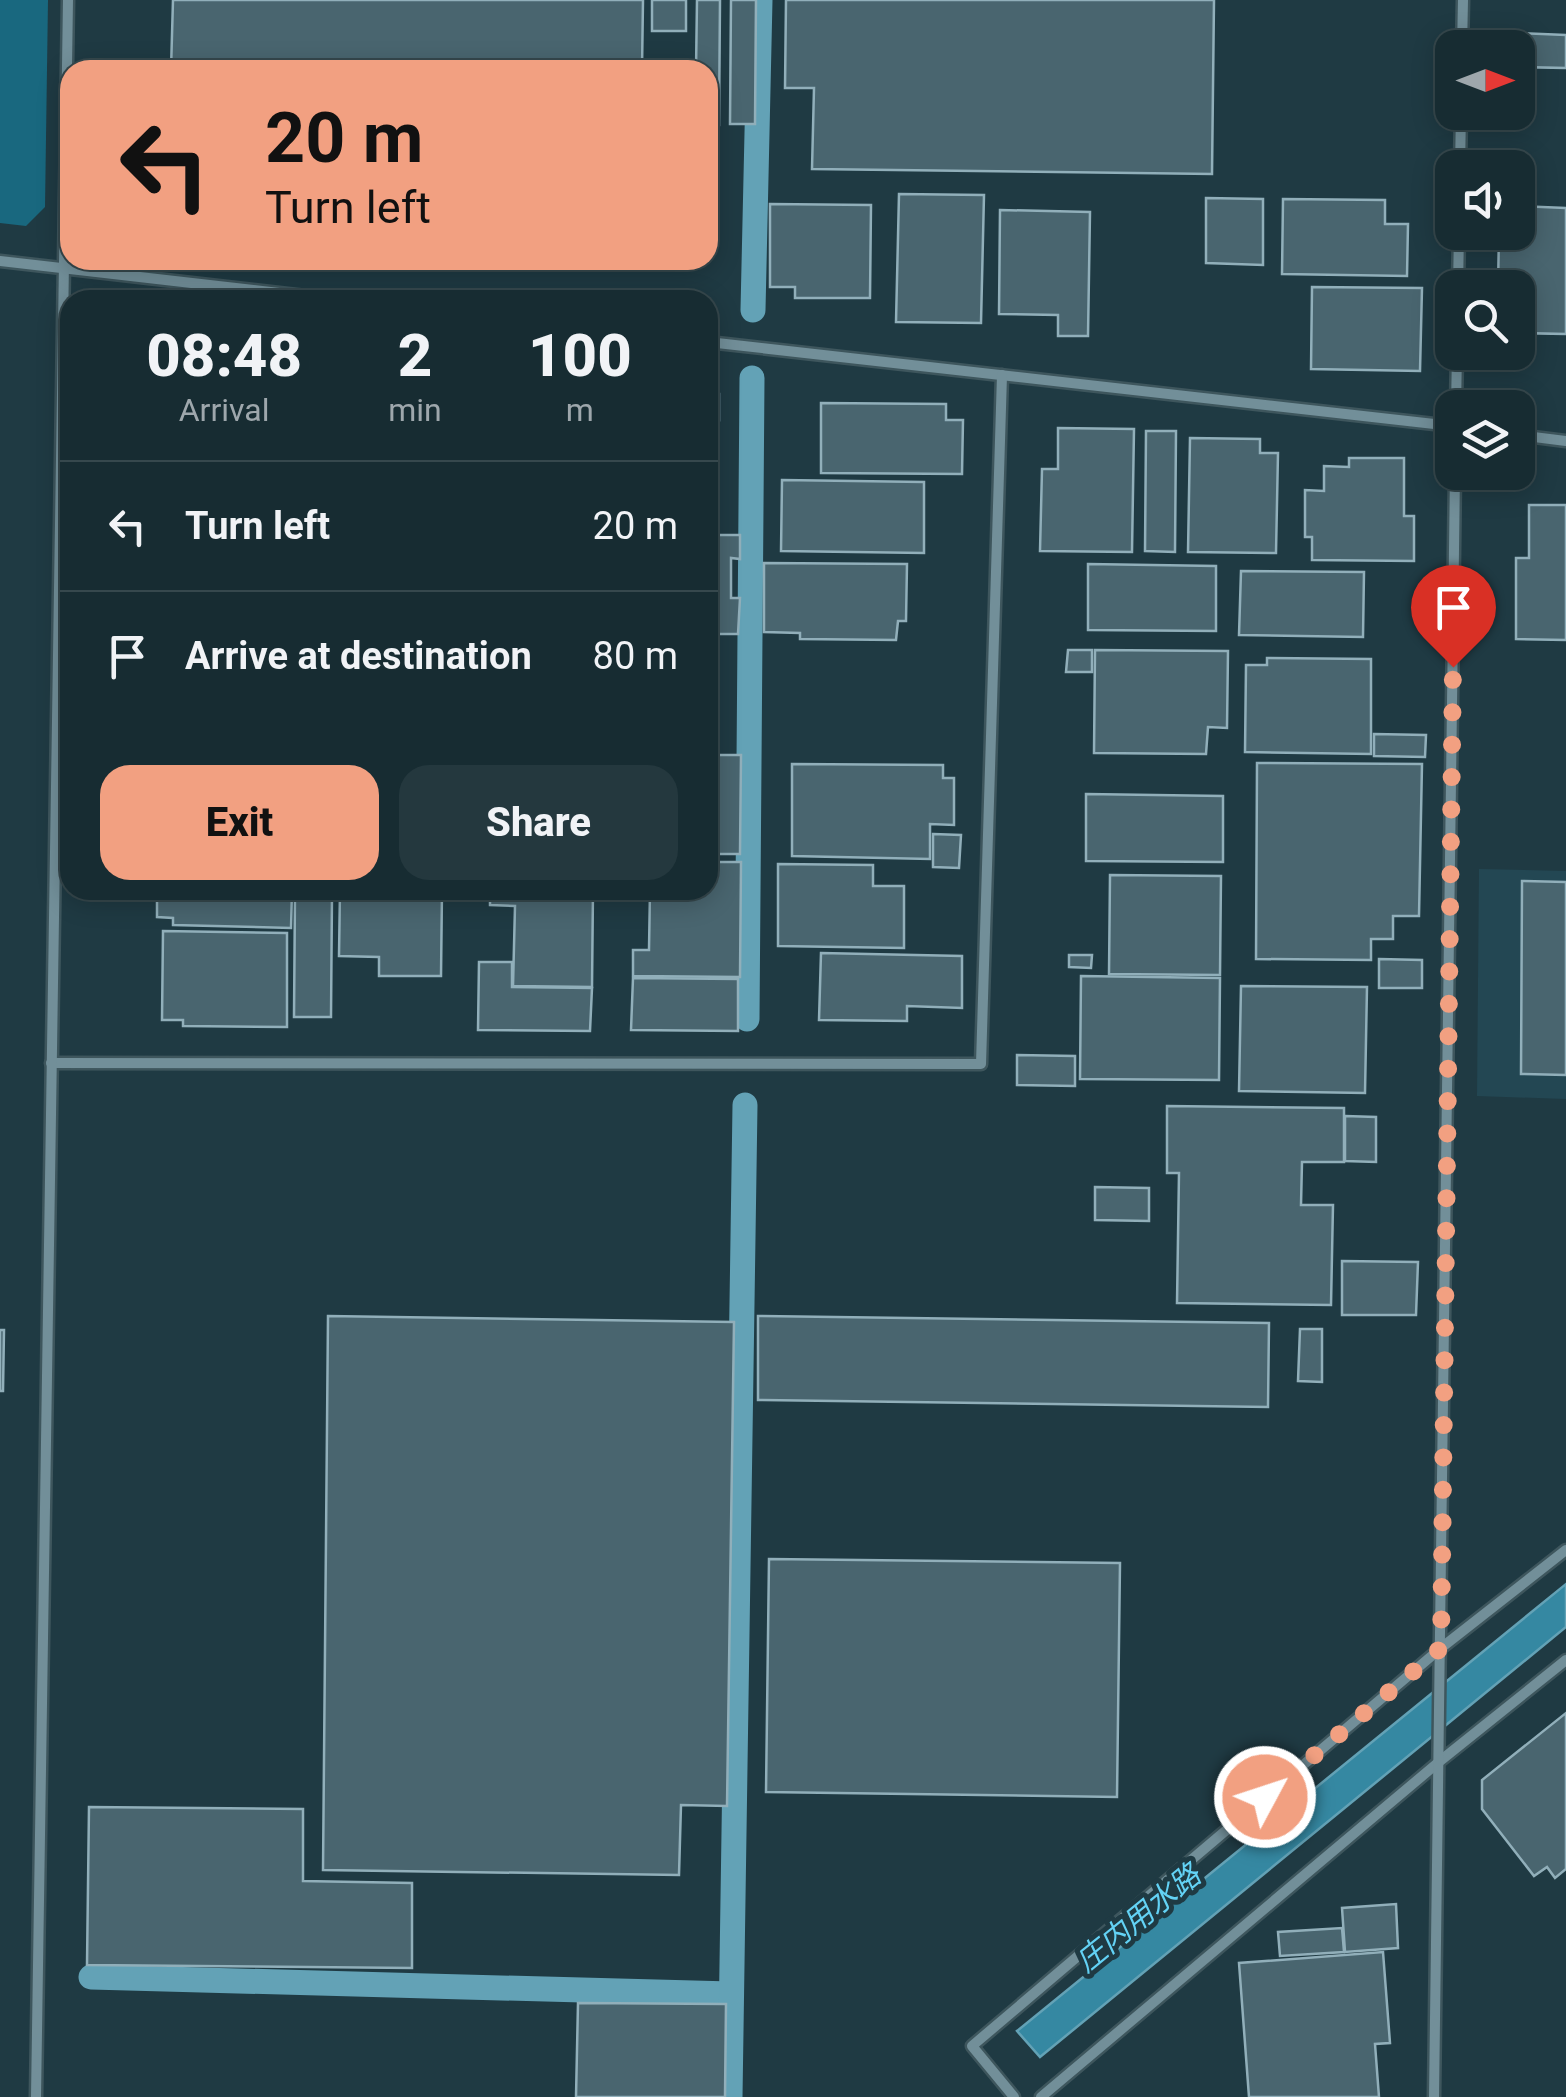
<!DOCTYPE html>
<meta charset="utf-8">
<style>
:root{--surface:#172c32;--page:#24383e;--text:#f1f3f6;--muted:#9ea7ac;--line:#36484d;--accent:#f2a081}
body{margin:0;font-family:Roboto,"Noto Sans JP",sans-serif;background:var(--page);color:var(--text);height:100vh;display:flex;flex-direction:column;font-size:38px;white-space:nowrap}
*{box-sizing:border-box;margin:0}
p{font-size:32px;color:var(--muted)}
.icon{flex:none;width:55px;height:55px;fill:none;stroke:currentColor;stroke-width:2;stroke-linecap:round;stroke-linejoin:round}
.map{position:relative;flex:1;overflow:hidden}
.sheet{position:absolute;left:60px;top:290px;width:658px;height:610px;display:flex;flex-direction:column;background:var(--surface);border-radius:30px;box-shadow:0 5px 25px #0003,0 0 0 2px var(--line)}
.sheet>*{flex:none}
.banner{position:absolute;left:60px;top:60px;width:658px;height:210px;border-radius:30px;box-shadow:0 5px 25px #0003,0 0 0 2px var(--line);background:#f2a081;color:#111;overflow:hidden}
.needle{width:65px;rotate:90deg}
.tools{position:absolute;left:1435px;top:30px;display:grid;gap:20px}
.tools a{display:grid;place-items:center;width:100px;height:100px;border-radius:20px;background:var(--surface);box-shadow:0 5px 25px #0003,0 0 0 2px var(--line);font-size:50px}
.pin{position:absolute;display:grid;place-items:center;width:85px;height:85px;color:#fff;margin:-102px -42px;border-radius:50% 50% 50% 0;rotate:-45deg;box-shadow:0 0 10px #0007}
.pin .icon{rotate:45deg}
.me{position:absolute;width:110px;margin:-55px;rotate:50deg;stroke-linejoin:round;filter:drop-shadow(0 0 8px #0008)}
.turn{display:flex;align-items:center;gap:35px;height:210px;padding:0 40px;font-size:45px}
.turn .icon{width:130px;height:130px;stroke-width:2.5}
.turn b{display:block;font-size:70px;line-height:85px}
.eta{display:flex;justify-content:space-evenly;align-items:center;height:170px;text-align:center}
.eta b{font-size:60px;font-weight:800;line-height:70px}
.button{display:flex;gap:20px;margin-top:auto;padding:20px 40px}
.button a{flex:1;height:115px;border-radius:30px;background:var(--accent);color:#111;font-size:40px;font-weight:800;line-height:115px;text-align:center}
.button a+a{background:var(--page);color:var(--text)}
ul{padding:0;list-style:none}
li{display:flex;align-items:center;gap:30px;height:130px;padding:0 40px;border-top:2px solid var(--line)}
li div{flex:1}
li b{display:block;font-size:38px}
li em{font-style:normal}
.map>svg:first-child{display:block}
</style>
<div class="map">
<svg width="1566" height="2097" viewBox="0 0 1566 2097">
<rect width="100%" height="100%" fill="#1f3a43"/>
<!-- built -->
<path fill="#234753" d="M 1479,869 L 1566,871 L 1566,1099 L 1477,1096 Z"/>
<!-- green -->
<path fill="#19687f" d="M 0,0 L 48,0 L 45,207 L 26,226 L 0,223 Z"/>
<!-- water -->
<path fill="#3588a2" stroke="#63a2b6" stroke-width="2.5" d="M 1566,1584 L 1566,1627 L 1040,2057 L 1017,2031 Z"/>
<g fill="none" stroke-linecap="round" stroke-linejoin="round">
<!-- stream -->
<g stroke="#63a2b6" stroke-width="25">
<path d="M 753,310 L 760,0"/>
<path d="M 747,1019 L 752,378"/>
<path d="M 91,1977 L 731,1994"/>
<path d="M 730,2097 L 745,1105"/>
</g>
</g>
<!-- building -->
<g fill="#49656f" stroke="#91afba" stroke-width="2.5">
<path d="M 173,0 L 643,0 L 642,70 L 171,70 Z"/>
<rect x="652" y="0" width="34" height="31"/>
<path d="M 697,0 L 720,0 L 719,125 L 708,125 L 708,70 L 696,70 Z"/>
<path d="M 731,0 L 756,0 L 755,124 L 730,124 Z"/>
<path d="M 786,0 L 1214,0 L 1212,174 L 812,169 L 814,88 L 785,88 Z"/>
<path d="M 1515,33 L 1566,35 L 1566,68 L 1518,67 Z"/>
<path d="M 899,194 L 984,195 L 981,323 L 896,322 Z"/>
<path d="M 1206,198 L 1263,199 L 1263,265 L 1206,263 Z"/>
<path d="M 1283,199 L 1385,200 L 1385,224 L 1408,224 L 1407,276 L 1282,274 Z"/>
<path d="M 770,204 L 871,205 L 870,298 L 795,298 L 795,287 L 770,287 Z"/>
<path d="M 1518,206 L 1566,208 L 1566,334 L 1518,333 L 1518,288 L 1498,288 L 1499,232 L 1518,232 Z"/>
<path d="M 1000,210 L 1090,212 L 1088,336 L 1058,336 L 1058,315 L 999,314 Z"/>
<path d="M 1312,287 L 1422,288 L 1420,371 L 1311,369 Z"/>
<path d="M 708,394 L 719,394 L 719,420 L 710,419 L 710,495 Z"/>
<path d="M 821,403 L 946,404 L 946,420 L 963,420 L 962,474 L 821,473 Z"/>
<path d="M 1058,428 L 1134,429 L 1132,552 L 1040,551 L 1042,469 L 1058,469 Z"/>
<path d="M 1146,431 L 1176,431 L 1175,552 L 1145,551 Z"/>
<path d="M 1190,438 L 1260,439 L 1260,453 L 1278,453 L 1276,553 L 1188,552 Z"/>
<path d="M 1349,458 L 1404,458 L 1404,516 L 1414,516 L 1414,561 L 1312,560 L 1312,537 L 1305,537 L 1305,490 L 1324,491 L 1324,466 L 1349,467 Z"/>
<path d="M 782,480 L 924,482 L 924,553 L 781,551 Z"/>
<path d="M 1529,505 L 1566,505 L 1566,640 L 1516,639 L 1516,558 L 1529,558 Z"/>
<path d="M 708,535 L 740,535 L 740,559 L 731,558 L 731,598 L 740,598 L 738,634 L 708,634 Z"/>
<path d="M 764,563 L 907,564 L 906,621 L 898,621 L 896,640 L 800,639 L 800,633 L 764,632 Z"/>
<path d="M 1088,564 L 1216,566 L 1216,631 L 1088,630 Z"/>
<path d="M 1241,571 L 1364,572 L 1363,637 L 1239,635 Z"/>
<path d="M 1068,650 L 1092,650 L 1092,672 L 1066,672 Z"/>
<path d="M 1095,650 L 1228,651 L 1227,728 L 1208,727 L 1206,754 L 1094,753 Z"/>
<path d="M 1267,658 L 1371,659 L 1371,754 L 1245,752 L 1246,665 L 1267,665 Z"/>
<path d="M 1374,734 L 1426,735 L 1425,757 L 1374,756 Z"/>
<path d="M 708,755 L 741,755 L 740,854 L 708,854 Z"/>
<path d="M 1257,763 L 1422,764 L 1419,916 L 1393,916 L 1393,939 L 1371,939 L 1371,960 L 1256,959 Z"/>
<path d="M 792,764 L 943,765 L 943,778 L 954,778 L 954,825 L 930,824 L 930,859 L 792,856 Z"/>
<path d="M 1086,794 L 1223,796 L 1223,862 L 1086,861 Z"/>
<path d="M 933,834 L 961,835 L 959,868 L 933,867 Z"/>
<path d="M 708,862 L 741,862 L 740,977 L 633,976 L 633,950 L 649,950 L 650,890 L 708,890 Z"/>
<path d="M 778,864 L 873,865 L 873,886 L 904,886 L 904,948 L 778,946 Z"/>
<path d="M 1110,875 L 1221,876 L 1220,975 L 1109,974 Z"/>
<path d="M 1522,881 L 1566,882 L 1566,1075 L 1521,1074 Z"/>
<path d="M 157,890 L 292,890 L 291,928 L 173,925 L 173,918 L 157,917 Z"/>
<path d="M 340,890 L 442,890 L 441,976 L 379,976 L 379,957 L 339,956 Z"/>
<path d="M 490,890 L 593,890 L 592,987 L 513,986 L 515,906 L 490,905 Z"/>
<path d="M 295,893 L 332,894 L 331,1017 L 294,1017 Z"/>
<path d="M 163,931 L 287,933 L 287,1027 L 183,1026 L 183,1020 L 162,1020 Z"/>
<path d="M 821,953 L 962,956 L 962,1008 L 907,1006 L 907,1021 L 819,1020 Z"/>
<path d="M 1069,955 L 1092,955 L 1091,968 L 1069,967 Z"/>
<path d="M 1379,959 L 1422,960 L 1422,988 L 1379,988 Z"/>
<path d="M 479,962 L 512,962 L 512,987 L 592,988 L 590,1031 L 478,1030 Z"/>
<path d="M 1081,976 L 1220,978 L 1219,1080 L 1080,1079 Z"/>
<path d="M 633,978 L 738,979 L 738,1031 L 631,1030 Z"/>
<path d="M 1241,986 L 1367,987 L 1365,1093 L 1239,1091 Z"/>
<path d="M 1017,1055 L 1075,1056 L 1075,1086 L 1017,1085 Z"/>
<path d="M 1167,1106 L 1344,1108 L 1344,1162 L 1302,1162 L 1301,1205 L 1333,1205 L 1331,1305 L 1177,1303 L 1179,1173 L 1167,1173 Z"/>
<path d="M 1345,1116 L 1376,1117 L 1376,1162 L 1345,1161 Z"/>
<path d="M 1095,1187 L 1149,1188 L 1149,1221 L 1095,1220 Z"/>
<path d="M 1342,1261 L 1418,1262 L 1416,1315 L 1342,1315 Z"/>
<path d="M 328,1316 L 734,1322 L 727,1806 L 681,1805 L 679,1875 L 323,1870 Z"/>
<path d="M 758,1316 L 1269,1323 L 1268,1407 L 758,1400 Z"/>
<path d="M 1300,1329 L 1322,1329 L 1322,1382 L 1298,1381 Z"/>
<path d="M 0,1330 L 4,1330 L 3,1391 L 0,1391 Z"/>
<path d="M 769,1559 L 1120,1563 L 1117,1797 L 766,1792 Z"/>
<path d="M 1566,1713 L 1566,1869 L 1555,1878 L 1547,1867 L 1534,1876 L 1482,1809 L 1482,1780 Z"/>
<path d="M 89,1807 L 303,1809 L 303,1881 L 412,1883 L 412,1968 L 87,1965 Z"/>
<path d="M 1396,1904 L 1398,1948 L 1345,1952 L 1342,1908 Z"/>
<path d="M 1342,1928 L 1344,1952 L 1280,1956 L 1278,1932 Z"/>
<path d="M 1383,1952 L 1390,2043 L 1375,2044 L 1379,2097 L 1249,2097 L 1239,1963 Z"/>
<path d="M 578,2003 L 726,2004 L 725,2097 L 576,2097 Z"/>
</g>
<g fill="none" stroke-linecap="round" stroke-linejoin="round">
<!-- minor casing -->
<g stroke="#3e565d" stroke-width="15">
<g id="minor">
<path d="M 1462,48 L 1463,0"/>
<path d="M 1460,168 L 1461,112"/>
<path d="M 0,261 L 340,300"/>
<path d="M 1458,288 L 1459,232"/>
<path d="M 708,342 L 1452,426"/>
<path d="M 1456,408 L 1457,352"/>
<path d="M 1518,435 L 1566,441"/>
<path d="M 51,1063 L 981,1064 L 1002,375"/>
<path d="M 36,2097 L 68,0"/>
<path d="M 1014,2097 L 972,2046 L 1441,1648 L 1566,1550"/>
<path d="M 1041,2097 L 1440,1761 L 1566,1660"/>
<path d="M 1434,2097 L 1455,472"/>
</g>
</g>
<!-- minor -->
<use href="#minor" stroke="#728f99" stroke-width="10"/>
</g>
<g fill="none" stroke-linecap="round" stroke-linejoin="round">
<!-- route -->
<path stroke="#f2a081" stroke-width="18" stroke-dasharray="0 32.4" d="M 1265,1797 L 1441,1648 L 1453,667"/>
</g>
<g text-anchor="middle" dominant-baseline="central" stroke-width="10" stroke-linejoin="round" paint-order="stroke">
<!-- water labels -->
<g font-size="30" font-style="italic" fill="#63d2f5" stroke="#1f3a43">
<text transform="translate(1138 1918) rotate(-39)">庄内用水路</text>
</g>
</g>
</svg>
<div class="tools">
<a><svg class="needle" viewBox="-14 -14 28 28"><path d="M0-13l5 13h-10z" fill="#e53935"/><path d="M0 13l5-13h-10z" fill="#9ea7ac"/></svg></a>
<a><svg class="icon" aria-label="sound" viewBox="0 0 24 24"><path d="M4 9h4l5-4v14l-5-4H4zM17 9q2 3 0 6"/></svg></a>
<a><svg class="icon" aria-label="search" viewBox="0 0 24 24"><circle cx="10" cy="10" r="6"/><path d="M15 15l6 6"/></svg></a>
<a><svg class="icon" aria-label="layers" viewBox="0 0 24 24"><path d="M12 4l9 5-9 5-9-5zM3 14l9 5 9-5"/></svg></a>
</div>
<div class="pin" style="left:1453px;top:667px;background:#d93025"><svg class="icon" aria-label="arrive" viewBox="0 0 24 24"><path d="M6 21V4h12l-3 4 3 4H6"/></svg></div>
<svg class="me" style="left:1265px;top:1797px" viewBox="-20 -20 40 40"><circle r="17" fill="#f2a081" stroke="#fff" stroke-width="3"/><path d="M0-11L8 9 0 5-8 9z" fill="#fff"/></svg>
<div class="banner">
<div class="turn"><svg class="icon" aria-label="left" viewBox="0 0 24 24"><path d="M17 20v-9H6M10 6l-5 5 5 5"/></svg><div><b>20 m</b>Turn left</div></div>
</div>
<section class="sheet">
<div class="eta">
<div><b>08:48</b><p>Arrival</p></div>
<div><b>2</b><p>min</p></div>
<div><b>100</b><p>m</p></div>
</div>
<ul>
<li><svg class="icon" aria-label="left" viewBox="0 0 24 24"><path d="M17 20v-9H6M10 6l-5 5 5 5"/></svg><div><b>Turn left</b></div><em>20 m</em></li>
<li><svg class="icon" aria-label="arrive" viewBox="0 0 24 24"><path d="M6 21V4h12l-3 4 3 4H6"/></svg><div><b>Arrive at destination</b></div><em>80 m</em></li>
</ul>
<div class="button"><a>Exit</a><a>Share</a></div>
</section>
</div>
